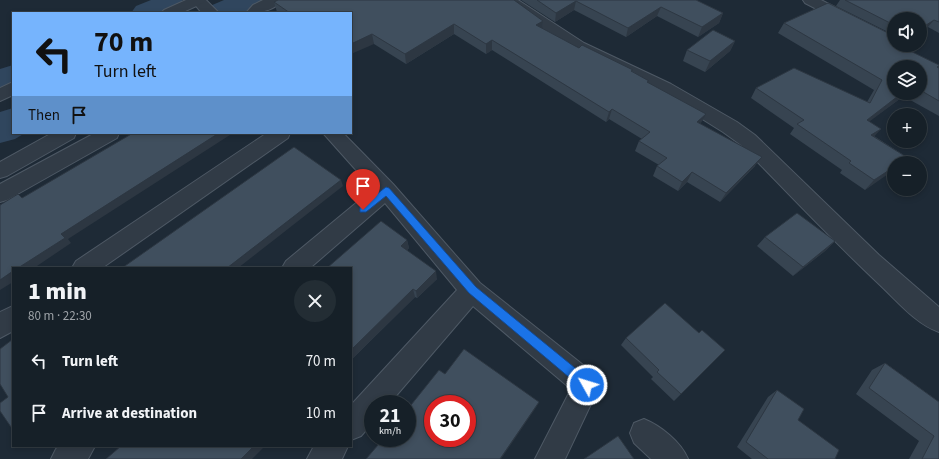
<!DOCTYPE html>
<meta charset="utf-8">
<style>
:root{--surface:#162028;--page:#232d34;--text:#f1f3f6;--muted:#9ea3a8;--line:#353e45}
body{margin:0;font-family:"Source Sans 3",sans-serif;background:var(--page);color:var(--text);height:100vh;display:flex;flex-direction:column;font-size:15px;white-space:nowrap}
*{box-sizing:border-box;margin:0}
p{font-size:13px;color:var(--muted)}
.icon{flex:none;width:22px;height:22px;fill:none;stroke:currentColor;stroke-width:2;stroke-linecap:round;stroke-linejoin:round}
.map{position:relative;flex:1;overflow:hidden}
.sheet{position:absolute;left:12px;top:267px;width:340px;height:180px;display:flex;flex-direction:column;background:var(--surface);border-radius:0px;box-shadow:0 2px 6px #0003,0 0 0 1px var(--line)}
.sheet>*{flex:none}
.banner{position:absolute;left:12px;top:12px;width:340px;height:122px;border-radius:0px;box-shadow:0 2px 6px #0003,0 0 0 1px var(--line);background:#76b4fd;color:#111;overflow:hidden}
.controls{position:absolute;left:887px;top:12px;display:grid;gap:8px}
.controls a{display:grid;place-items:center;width:40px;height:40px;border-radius:50%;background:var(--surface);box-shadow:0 2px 6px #0003,0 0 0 1px var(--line);font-size:20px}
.speed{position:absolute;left:364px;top:395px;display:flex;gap:8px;font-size:20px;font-weight:700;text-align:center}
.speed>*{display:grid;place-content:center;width:52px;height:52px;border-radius:50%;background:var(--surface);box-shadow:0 2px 6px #0003,0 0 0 1px var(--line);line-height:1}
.speed small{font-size:10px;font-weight:400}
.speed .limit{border:6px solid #d22;background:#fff;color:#111}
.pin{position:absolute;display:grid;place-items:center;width:34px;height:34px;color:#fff;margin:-41px -17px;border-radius:50% 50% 50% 0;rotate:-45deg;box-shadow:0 0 4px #0007}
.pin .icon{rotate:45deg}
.me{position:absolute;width:44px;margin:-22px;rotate:309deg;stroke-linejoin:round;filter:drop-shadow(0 0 3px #0008)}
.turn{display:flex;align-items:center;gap:14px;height:84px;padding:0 16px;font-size:18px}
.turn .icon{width:52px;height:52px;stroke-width:2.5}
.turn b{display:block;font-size:28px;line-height:34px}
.then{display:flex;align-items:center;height:38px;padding:0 16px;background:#0003;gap:8px;font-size:15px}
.round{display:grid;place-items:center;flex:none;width:42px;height:42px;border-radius:21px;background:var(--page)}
.headline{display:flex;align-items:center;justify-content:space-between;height:68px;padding:0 16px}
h1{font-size:24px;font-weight:800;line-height:30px}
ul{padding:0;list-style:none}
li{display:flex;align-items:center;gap:12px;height:52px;padding:0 16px}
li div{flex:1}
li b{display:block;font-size:15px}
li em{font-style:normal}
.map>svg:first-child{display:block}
</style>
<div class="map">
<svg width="939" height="459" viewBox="0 0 939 459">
<rect width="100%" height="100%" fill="#1e2a36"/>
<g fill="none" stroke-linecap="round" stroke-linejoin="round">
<!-- river -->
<g fill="#30465e" fill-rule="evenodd">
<path d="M 151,0 L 182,0 L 185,4 L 180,11 L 176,13 L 131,13 L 136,6 Z"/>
<path d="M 224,0 L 267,0 C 254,19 226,13 205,13 L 210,6 Z"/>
<path d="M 13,65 L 13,93 L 0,96 L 0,69 Z"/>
<path d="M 13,108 L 13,133 L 25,133 L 15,139 L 0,143 L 0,112 Z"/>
</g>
<!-- minor casing -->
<g stroke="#4e5965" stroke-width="2">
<g id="minor">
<path d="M 191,0 L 206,0 L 219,13 L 202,13 Z"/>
<path d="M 263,0 L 282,0 C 275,11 258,13 246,13 L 253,5 Z"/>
<path d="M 501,0 L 518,0 L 584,43 L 671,84 L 737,122 L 755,135 L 879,255 L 939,307 L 939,332 C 916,324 898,302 880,285 C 832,240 787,192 741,145 L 723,132 L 659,92 L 572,49 Z"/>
<path d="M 803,0 L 821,0 L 894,37 L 894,45 L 901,45 L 894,48 L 888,46 L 805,3 Z"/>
<path d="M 52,133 L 76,133 L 74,138 L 7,176 L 0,178 L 0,162 Z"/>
<path d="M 95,133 L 119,133 L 117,138 L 7,200 L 0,202 L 0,184 Z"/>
<path d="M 267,133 L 290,133 L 288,138 L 102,268 L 72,268 L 76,261 Z"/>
<path d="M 323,133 L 343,133 L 393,184 L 480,283 L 597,376 L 600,385 L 565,459 L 535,459 L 571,389 L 473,306 L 389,404 L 373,404 L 373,422 L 361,436 L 351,440 L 351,405 L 457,290 L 385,203 L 310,268 L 282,268 L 286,261 L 373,189 Z"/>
<path d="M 13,306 L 13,331 L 0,338 L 0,312 Z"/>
<path d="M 644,419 C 661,426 681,442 688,459 L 651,459 L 634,443 L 630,433 L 634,423 Z"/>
<path d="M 59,446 L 95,446 L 88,459 L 51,459 L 56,449 Z"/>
<path d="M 314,446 L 348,446 L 342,459 L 307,459 Z"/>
</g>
</g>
<!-- tertiary casing -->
<g stroke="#4e5965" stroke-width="2">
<g id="tertiary">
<path d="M 186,0 L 205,0 L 203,3 L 181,13 L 161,13 L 164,10 Z"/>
<path d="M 13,82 L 13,95 L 0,101 L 0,88 Z"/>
</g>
</g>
<!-- minor -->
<use href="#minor" fill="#313b46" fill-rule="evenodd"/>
<!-- tertiary -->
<use href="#tertiary" fill="#313b46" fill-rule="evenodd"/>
</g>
<!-- wall -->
<g fill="#374451" fill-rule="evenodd">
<path d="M 521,0 L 696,0 L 723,13 L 719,23 L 698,37 L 657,16 L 626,37 L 574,10 L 555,22 Z"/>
<path d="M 840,0 L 939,0 L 939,33 L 928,27 L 894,19 L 894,35 L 836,6 Z"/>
<path d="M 274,2 L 543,21 L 542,28 L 579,48 L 632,71 L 649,81 L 648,83 L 755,166 L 720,202 L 687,182 L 678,191 L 653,176 L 657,166 L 659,165 L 635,151 L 639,141 L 642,139 L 609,119 L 606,122 L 492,50 L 486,54 L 454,34 L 406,64 L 374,44 L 351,13 L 279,13 L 277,12 Z"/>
<path d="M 784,23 L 894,45 L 899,45 L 939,66 L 938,67 L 939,68 L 939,116 L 903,96 L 901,98 L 869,121 L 874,136 L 908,158 L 865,190 L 840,173 L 842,170 L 790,134 L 794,128 L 751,98 L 756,88 L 867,102 L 874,90 L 778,33 ZM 920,67 L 920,93 L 894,93 Z"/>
<path d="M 735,41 L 730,51 L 705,72 L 683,61 L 687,50 Z"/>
<path d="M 765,237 L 835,241 L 825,251 L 793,276 L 757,246 Z"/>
<path d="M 407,240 L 409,248 L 407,250 L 437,279 L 417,298 L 415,297 L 351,360 L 351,268 Z"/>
<path d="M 699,333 L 725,350 L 674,401 L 651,379 L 653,377 L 621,345 L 626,338 Z"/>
<path d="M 885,363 L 939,402 L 939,459 L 909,459 L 919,441 L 856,394 L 872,370 Z"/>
<path d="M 777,390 L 798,420 L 835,459 L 752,459 L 737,447 L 768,397 Z"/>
</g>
<!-- shaded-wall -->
<g fill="#2d3742">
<path d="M 576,1 L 574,10 L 555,22 L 556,13 Z"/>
<path d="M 661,7 L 657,16 L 626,37 L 628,28 Z"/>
<path d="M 723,13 L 719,23 L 698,37 L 702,27 Z"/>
<path d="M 934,20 L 928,27 L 920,33 L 920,29 Z"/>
<path d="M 543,21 L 542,30 L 536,25 Z"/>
<path d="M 454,24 L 454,34 L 406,64 L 405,54 Z"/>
<path d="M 372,34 L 374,44 L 351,54 L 351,44 Z"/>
<path d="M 492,40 L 492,50 L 486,54 L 486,44 Z"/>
<path d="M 735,41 L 730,51 L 705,72 L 710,61 Z"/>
<path d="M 902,93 L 906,93 L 901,98 L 858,130 L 867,120 Z"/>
<path d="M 612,109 L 609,119 L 606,122 L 609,112 Z"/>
<path d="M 706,114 L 701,123 L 697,122 Z"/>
<path d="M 881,129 L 872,139 L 871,135 Z"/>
<path d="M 219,133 L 233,133 L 68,239 L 71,243 L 34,268 L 18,268 L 61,234 Z"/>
<path d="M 762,157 L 755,166 L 720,202 L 726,193 Z"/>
<path d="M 894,167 L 894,170 L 865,190 L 874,180 Z"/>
<path d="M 692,172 L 687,182 L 678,191 L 682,182 Z"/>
<path d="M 341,180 L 343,186 L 238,268 L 227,268 Z"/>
<path d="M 407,240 L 409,248 L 403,254 L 401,246 Z"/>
<path d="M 835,241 L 825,251 L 793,276 L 803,267 Z"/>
<path d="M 13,271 L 13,282 L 0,290 L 0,280 Z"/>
<path d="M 436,271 L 437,279 L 417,298 L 416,291 Z"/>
<path d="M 413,289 L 415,297 L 351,360 L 351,350 Z"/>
<path d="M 539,402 L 537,406 L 501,459 L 500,459 Z"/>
<path d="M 254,446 L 265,446 L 252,459 L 241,459 Z"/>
</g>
<!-- building -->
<g fill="#404f5e" stroke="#2d3742" fill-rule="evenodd">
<path d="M 278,0 L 514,0 L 543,21 L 536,25 L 579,48 L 582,45 L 633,70 L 631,71 L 649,81 L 647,82 L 706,114 L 697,122 L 762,157 L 726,193 L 692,172 L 682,182 L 657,166 L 667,158 L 639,141 L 650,132 L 612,109 L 609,112 L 492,40 L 486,44 L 454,24 L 405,54 L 372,34 L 351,44 L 351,13 L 290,13 L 274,2 Z"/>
<path d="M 537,0 L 696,0 L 723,13 L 702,27 L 661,7 L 628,28 L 576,1 L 556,13 Z"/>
<path d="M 845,0 L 939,0 L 939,22 L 934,20 L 920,29 L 920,19 L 894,19 L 894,25 Z"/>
<path d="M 828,3 L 894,36 L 894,45 L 898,45 L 939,65 L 939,66 L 937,67 L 939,68 L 939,101 L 920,90 L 920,67 L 894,67 L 894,93 L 902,93 L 867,120 L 881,129 L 871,135 L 908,158 L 900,163 L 894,163 L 894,167 L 874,180 L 849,163 L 851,161 L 797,124 L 804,120 L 756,88 L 794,68 L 870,103 L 882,80 L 784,23 Z"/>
<path d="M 713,30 L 735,41 L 710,61 L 687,50 Z"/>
<path d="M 133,133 L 219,133 L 61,234 L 65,238 L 18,268 L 13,268 L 13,271 L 0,280 L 0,205 L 18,194 L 22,198 Z"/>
<path d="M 294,147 L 341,180 L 227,268 L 122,268 Z"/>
<path d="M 797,213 L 835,241 L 803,267 L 765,237 Z"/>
<path d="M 381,221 L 407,240 L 401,246 L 436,271 L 416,291 L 413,289 L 351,350 L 351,268 L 327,268 Z"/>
<path d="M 665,303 L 699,333 L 702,330 L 725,350 L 681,394 L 657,372 L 659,370 L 626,338 Z"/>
<path d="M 13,339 L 13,430 L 0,411 L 0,403 L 8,397 L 0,384 L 0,349 Z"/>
<path d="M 464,349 L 539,402 L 500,459 L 366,459 L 384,438 L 407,438 L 407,410 L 439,370 L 445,374 ZM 433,404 L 467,404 L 467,438 L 433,438 Z"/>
<path d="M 885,363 L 939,402 L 939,459 L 922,459 L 934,436 L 869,388 Z"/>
<path d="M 777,390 L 804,409 L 798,420 L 839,450 L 835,459 L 768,459 L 746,442 Z"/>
<path d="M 618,436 L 634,459 L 584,459 Z"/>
<path d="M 121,446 L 254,446 L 241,459 L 106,459 Z"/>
</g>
<!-- route -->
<path fill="#1a73e8" stroke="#114b97" d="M 386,187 L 389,188 L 476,287 L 591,381 L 592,385 L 591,389 L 587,391 L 583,389 L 469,293 L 386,196 L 366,212 L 360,212 L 360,207 Z"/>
</svg>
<div class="controls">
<a><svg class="icon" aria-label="sound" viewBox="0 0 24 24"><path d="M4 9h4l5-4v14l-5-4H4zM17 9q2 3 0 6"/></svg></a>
<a><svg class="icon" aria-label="layers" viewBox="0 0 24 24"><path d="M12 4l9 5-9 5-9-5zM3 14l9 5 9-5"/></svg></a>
<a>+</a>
<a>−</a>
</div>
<div class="speed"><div>21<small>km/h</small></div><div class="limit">30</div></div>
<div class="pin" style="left:363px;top:210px;background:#d93025"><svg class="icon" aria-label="arrive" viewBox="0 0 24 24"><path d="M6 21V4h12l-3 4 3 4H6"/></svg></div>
<svg class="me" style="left:587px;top:385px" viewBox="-20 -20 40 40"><circle r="17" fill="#1a73e8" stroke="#fff" stroke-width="3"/><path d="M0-11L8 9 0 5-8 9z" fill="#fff"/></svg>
<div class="banner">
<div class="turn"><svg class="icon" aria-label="left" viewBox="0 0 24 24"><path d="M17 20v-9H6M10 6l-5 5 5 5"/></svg><div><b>70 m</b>Turn left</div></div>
<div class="then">Then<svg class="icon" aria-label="arrive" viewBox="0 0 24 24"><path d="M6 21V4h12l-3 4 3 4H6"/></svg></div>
</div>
<section class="sheet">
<div class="headline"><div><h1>1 min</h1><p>80 m · 22:30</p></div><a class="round"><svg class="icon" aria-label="close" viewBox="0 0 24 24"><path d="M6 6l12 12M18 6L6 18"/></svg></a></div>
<ul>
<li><svg class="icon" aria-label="left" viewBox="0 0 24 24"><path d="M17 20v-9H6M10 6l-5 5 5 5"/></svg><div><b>Turn left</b></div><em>70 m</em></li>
<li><svg class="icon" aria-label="arrive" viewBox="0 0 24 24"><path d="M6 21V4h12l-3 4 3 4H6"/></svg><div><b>Arrive at destination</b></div><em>10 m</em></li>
</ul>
</section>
</div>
